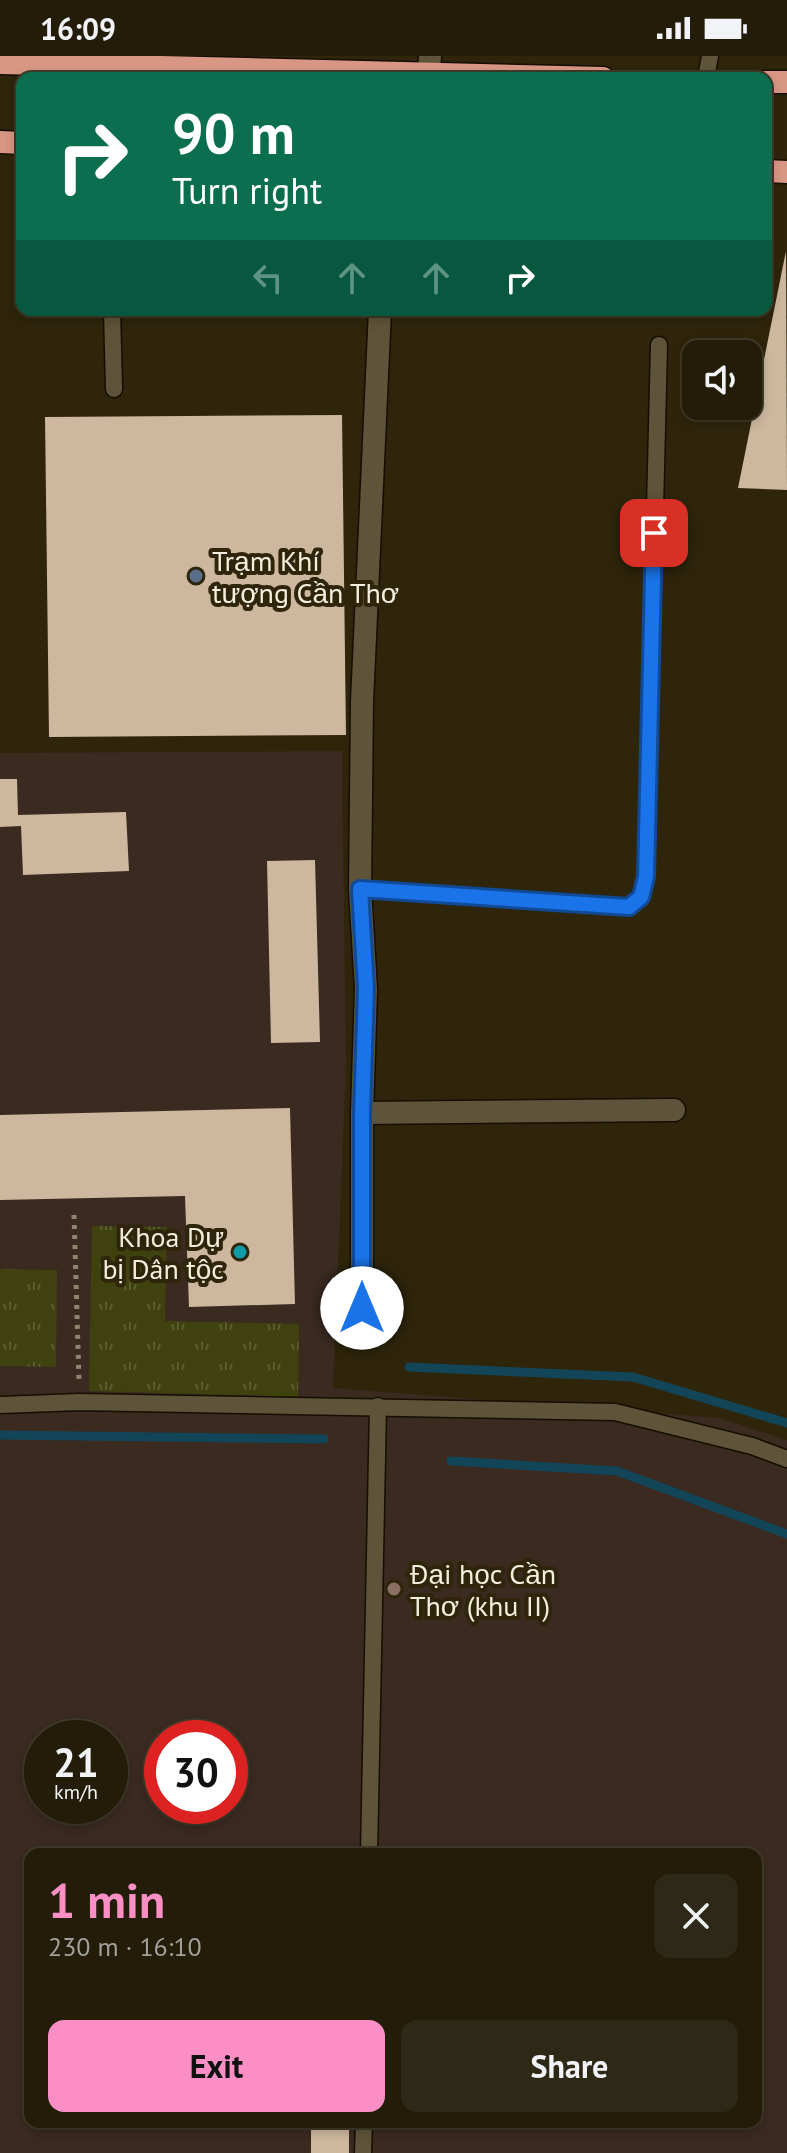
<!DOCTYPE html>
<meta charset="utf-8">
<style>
:root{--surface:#221c08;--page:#2e2916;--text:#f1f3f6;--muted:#a2a19c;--line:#3f3a29;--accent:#fb8fc5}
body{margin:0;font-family:"PT Sans",sans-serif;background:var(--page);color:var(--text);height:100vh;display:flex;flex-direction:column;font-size:30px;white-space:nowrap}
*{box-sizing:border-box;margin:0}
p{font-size:26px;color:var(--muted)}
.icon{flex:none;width:44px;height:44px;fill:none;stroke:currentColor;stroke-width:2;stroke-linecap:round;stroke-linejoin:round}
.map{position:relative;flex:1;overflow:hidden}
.side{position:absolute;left:24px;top:1792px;width:738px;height:280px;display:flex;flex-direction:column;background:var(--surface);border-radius:16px;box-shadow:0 4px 12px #0003,0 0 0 2px var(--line)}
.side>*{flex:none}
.banner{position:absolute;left:16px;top:16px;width:756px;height:244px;border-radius:16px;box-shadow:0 4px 12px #0003,0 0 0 2px var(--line);background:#0b6e4f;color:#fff;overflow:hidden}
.buttons{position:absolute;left:682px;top:284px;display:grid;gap:16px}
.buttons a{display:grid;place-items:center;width:80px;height:80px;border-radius:16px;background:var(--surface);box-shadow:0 4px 12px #0003,0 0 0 2px var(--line);font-size:40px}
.speed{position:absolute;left:24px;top:1664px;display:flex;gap:16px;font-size:40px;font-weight:700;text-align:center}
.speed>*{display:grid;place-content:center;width:104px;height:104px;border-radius:50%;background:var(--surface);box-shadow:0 4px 12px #0003,0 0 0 2px var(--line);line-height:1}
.speed small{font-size:20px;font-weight:400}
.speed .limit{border:12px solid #d22;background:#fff;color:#111}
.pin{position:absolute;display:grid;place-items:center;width:68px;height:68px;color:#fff;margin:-34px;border-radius:16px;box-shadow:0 4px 12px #0006}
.me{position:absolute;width:88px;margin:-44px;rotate:0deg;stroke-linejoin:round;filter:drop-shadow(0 0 6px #0008)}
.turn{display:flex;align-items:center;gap:28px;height:168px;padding:0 24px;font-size:36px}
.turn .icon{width:104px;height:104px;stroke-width:2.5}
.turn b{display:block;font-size:56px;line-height:68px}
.lanes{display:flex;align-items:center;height:76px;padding:0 24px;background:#0003;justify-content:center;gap:40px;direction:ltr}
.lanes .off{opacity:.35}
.round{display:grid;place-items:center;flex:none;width:84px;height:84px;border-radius:16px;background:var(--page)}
.headline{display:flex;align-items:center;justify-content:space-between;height:136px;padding:0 24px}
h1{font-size:48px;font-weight:700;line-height:60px;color:var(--accent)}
.primary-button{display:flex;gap:16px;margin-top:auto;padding:16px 24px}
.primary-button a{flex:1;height:92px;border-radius:16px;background:var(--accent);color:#111;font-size:32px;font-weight:700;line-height:92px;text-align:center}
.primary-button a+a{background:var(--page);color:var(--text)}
.status{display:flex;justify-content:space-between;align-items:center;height:56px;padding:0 40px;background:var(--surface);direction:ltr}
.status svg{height:22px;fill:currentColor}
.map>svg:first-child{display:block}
</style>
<div class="status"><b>16:09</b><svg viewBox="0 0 49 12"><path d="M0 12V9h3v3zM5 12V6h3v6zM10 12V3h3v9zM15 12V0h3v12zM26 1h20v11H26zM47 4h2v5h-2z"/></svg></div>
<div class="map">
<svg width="787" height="2097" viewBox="0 0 787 2097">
<defs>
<pattern id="park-tufts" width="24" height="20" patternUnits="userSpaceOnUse" patternTransform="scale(2)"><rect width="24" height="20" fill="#3f410e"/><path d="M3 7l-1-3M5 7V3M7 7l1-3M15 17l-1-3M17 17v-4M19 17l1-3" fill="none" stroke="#5b5d31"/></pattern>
</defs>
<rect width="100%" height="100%" fill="#2e250b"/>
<!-- education -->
<path fill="#3a2a20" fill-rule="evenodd" d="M 342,695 L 346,1013 L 333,1332 L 720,1362 L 787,1384 L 787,2097 L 0,2097 L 0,697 ZM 42,1682 L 110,1682 L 110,1750 L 42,1750 ZM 162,1682 L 230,1682 L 230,1750 L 162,1750 ZM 30,1798 L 756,1798 L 756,2066 L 30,2066 Z"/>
<!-- park -->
<g fill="url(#park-tufts)">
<path d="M 92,1170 L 167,1171 L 165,1265 L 299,1268 L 298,1341 L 89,1335 Z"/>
<path d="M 0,1213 L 57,1214 L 56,1311 L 0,1310 Z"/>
</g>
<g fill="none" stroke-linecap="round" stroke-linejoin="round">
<!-- stream -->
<g stroke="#134559" stroke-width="9">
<path d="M 409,1311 L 633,1321 L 787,1367"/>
<path d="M 0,1379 L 324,1383"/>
<path d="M 451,1405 L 617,1415 L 787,1478"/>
</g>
</g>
<!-- building -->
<g fill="#cdb79e">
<path d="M 786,195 L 787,434 L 738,432 Z"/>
<path d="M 342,359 L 346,679 L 49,681 L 45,361 Z"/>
<path d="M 0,723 L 17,723 L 18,759 L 126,756 L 129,815 L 23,819 L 21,770 L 0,771 Z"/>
<path d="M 315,804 L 320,986 L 271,987 L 267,805 Z"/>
<path d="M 290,1052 L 295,1248 L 189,1251 L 185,1140 L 0,1144 L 0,1059 Z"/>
<rect x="311" y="2066" width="38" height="31"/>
</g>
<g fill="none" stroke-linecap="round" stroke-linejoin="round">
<!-- service casing -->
<g stroke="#160e00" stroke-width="19">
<g id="service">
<path d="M 706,22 L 710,0"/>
<path d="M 112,254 L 114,333"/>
<path d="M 360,833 L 629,851 L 641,841 L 646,821 L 659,289"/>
<path d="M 0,1349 L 79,1346 L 615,1356 L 752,1390 L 787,1403"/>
<path d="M 369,1798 L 378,1350"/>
<path d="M 363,2097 L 364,2066"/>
</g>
</g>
<!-- minor casing -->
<g stroke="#160e00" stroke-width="25">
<g id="minor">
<path d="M 429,17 L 430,0"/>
<path d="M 362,1057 L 674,1054"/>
<path d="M 362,1252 L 362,1057 L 366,933 L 360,833 L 362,646 L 380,254"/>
</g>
</g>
<!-- trunk casing -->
<g stroke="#160e00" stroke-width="25">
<g id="trunk">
<path d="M 0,7 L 603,22"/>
<path d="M 766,26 L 787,26"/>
<path d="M 0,86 L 22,87"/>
<path d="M 766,115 L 787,116"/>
</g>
</g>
<!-- path -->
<path stroke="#8d8570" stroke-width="5" stroke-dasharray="4 6" stroke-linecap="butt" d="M 74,1159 L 79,1325"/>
<!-- service -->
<use href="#service" stroke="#5e5439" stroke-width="16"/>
<!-- minor -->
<use href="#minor" stroke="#5e5439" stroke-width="22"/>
<!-- trunk -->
<use href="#trunk" stroke="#d89684" stroke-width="22"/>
</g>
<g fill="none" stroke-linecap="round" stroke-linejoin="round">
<!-- route casing -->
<g stroke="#114b97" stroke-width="20">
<path id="route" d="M 362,1252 L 362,1057 L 366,933 L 360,833 L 629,851 L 641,841 L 646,821 L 654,477"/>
</g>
<!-- route -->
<use href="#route" stroke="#1a73e8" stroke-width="14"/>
</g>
<!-- markers -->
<circle fill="#5c6f8a" stroke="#2e250b" stroke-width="3" cx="196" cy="520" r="8"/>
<circle fill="#0f9aa8" stroke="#2e250b" stroke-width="3" cx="240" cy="1196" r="8"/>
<circle fill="#8d6e63" stroke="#2e250b" stroke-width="3" cx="394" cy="1533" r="8"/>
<g text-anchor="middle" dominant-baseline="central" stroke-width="8" stroke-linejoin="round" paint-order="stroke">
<!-- poi labels -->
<g font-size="28" fill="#f4eede" stroke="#2e250b" text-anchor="start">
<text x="212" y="504">Trạm Khí<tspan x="212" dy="32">tượng Cần Thơ</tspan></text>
<text x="224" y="1180" text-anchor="end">Khoa Dự<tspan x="224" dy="32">bị Dân tộc</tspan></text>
<text x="410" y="1517">Đại học Cần<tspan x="410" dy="32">Thơ (khu II)</tspan></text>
</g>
</g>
</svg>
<div class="buttons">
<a><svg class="icon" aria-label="sound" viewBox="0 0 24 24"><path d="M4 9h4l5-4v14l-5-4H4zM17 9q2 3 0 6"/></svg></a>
</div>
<div class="speed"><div>21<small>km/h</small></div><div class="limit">30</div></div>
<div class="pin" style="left:654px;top:477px;background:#d93025"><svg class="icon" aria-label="arrive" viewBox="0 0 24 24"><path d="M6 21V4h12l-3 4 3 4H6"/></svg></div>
<svg class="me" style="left:362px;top:1252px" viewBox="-20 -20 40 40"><circle r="19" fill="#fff"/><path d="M0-13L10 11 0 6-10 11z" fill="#1a73e8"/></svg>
<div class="banner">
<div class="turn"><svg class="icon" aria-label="right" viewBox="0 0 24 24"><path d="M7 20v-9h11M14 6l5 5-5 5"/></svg><div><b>90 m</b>Turn right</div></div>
<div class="lanes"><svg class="icon off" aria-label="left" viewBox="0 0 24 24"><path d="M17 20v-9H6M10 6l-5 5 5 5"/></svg><svg class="icon off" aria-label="ahead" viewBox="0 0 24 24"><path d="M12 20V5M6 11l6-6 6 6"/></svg><svg class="icon off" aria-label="ahead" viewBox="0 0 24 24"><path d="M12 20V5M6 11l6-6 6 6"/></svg><svg class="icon" aria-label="right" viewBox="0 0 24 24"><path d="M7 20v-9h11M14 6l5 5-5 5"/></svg></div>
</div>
<section class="side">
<div class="headline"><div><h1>1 min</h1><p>230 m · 16:10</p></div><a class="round"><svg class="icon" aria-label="close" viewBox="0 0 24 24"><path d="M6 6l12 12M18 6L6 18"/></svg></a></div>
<div class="primary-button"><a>Exit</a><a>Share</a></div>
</section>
</div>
